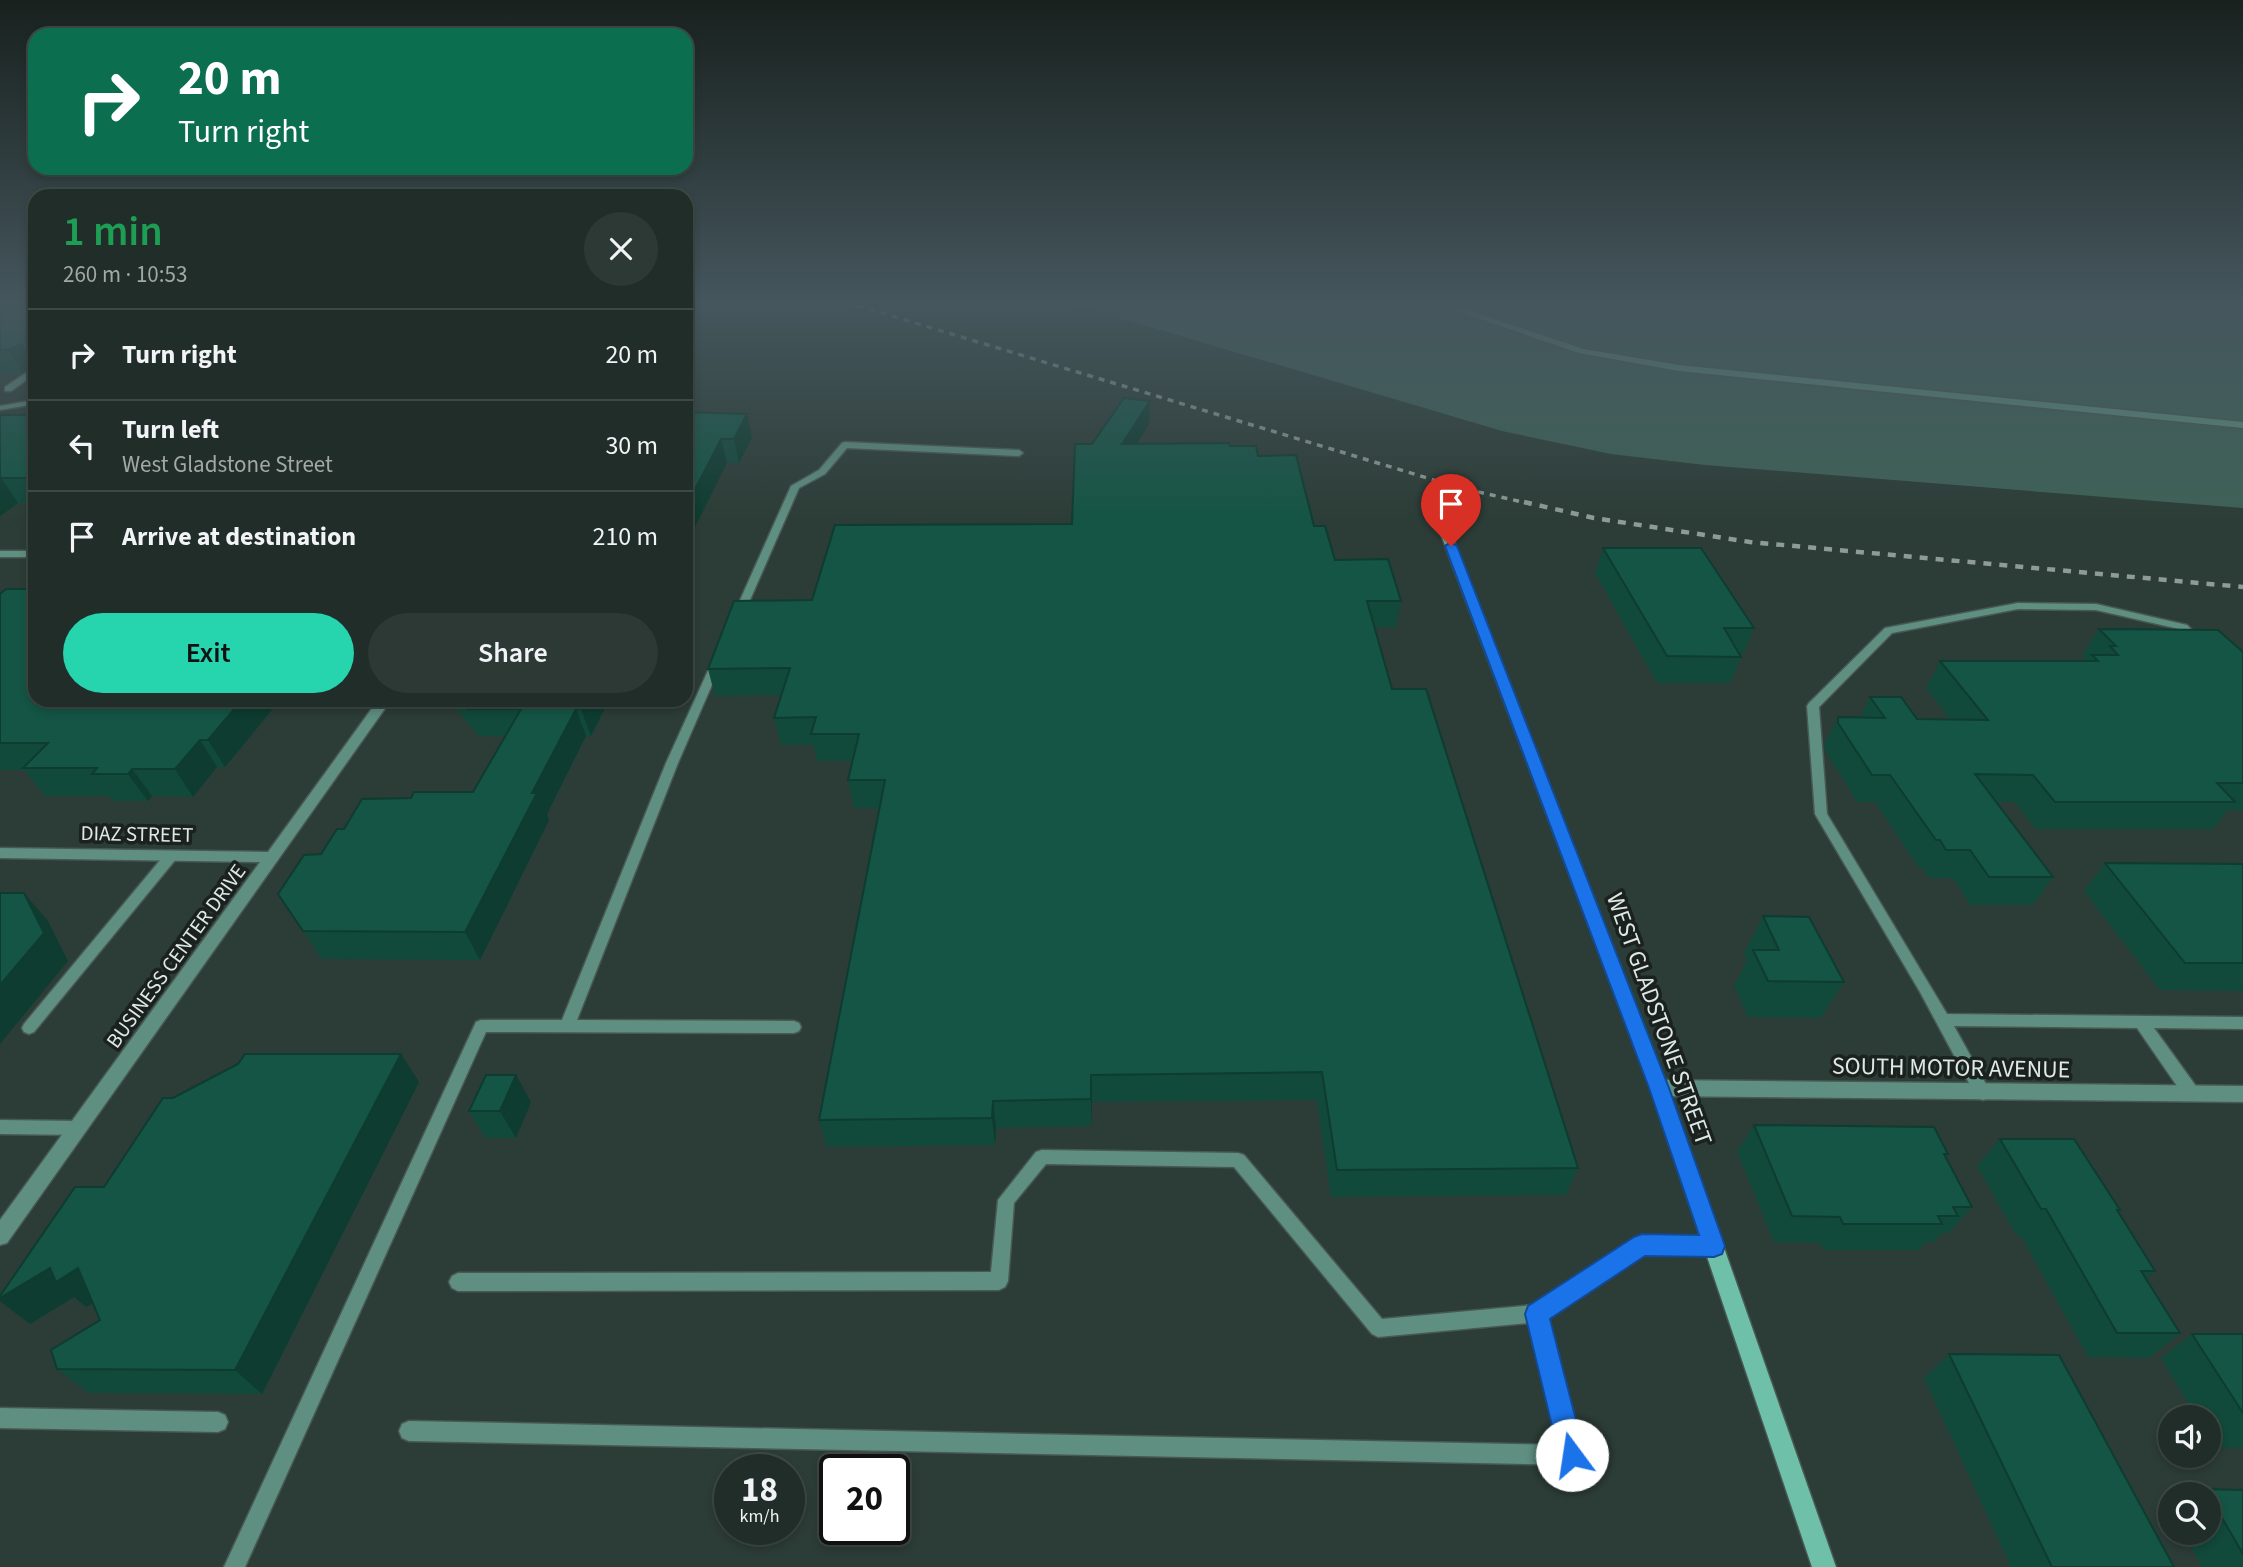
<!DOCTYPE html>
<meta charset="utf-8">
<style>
:root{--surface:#212d28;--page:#2d3934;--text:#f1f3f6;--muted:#a2a8a8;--line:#3e4945;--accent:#26d5ae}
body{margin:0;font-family:"Source Sans 3",sans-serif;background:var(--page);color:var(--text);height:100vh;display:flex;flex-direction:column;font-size:26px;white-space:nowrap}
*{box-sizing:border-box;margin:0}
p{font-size:23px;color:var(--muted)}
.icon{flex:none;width:38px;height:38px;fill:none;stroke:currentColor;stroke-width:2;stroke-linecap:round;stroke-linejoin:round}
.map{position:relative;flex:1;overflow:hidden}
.side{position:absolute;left:28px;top:189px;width:665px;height:518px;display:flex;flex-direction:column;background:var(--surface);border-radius:21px;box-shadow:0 4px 10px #0003,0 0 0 2px var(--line)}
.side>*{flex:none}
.guide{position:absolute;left:28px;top:28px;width:665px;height:147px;border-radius:21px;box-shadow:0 4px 10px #0003,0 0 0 2px var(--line);background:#0b6e4f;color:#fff;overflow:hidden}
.buttons{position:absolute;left:2158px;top:1405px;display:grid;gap:14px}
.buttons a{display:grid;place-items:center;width:63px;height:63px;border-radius:50%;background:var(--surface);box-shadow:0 4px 10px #0003,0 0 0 2px var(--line);font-size:35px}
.speed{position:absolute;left:714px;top:1454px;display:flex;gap:14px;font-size:35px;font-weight:700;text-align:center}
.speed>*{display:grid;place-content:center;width:91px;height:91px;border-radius:50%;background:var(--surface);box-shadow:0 4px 10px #0003,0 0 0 2px var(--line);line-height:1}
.speed small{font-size:18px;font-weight:400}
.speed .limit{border:4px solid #111;border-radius:10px;background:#fff;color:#111}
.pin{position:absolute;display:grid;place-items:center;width:60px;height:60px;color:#fff;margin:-72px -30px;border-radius:50% 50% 50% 0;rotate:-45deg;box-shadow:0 0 7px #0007}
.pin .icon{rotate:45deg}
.me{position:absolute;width:77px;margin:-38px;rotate:346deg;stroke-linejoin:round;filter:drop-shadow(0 0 5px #0008)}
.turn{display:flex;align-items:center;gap:24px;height:147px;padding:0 35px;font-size:32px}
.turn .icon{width:91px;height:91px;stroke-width:2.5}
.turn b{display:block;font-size:49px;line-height:60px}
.round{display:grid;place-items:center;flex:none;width:74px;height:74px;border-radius:37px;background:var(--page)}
.headline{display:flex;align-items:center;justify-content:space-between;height:119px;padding:0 35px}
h1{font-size:42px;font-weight:600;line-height:52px;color:#1e9e55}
.button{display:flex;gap:14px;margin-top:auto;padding:14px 35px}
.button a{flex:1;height:80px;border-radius:42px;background:var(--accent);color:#111;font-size:28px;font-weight:600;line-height:80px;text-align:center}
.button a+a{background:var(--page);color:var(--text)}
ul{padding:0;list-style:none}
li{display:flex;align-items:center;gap:21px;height:91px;padding:0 35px;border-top:2px solid var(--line)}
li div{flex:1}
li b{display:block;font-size:26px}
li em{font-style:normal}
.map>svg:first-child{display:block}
</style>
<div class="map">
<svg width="2243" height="1567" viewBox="0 0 2243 1567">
<rect width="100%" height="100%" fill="#2c3c36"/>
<!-- green -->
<path fill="#3e6257" d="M 1066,302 L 2243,302 L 2243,508 L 1705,465 L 1611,454 L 1502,431 Z"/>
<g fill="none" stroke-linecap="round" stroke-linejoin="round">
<!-- lane casing -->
<g stroke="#485852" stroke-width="3">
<g id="lane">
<path d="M 32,369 L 35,369 L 35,374 L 11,391 L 5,391 L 5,387 Z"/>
<path d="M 35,400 L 35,404 L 0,410 L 0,406 Z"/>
<path d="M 845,442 L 1019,450 L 1023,453 L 1019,456 L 847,448 L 825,474 L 799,488 L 743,616 L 738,619 L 734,618 L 733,616 L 791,486 L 819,470 L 842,443 Z"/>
<rect x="0" y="551" width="35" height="6"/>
<path d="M 2018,603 L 2096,604 L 2187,625 L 2203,641 L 2198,644 L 2194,643 L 2179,629 L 2096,610 L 2018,609 L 1892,633 L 1819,707 L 1827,814 L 1947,1014 L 2243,1017 L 2243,1029 L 2154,1028 L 2198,1089 L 2200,1094 L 2198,1099 L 2192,1101 L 2186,1099 L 2137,1028 L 1954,1026 L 1991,1093 L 1989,1098 L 1983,1100 L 1977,1098 L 1920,992 L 1815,814 L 1807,706 L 1809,703 L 1885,628 Z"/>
<path d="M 716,661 L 721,664 L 678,763 L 577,1020 L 794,1021 L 799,1023 L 801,1027 L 799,1031 L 794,1033 L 486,1032 L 245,1567 L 224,1567 L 476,1022 L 481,1020 L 562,1020 L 666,763 L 711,664 Z"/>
<path d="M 171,851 L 176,853 L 178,856 L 176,859 L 34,1032 L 29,1034 L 24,1032 L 22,1028 L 24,1024 L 166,853 Z"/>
<path d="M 0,1120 L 78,1121 L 84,1123 L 86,1128 L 84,1133 L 78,1135 L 0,1134 Z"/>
<path d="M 1042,1150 L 1238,1153 L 1244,1155 L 1382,1319 L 1533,1305 L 1642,1237 L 1714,1238 L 1720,1240 L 1723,1246 L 1720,1252 L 1714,1254 L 1644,1253 L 1546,1318 L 1582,1455 L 1579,1462 L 1572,1465 L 409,1441 L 402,1438 L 399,1431 L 402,1424 L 409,1421 L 1560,1445 L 1529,1323 L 1378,1337 L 1372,1334 L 1234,1167 L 1046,1164 L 1014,1203 L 1008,1281 L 1005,1287 L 999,1290 L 458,1291 L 452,1288 L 449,1282 L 452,1276 L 458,1273 L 991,1272 L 998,1200 L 1036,1152 Z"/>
<path d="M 0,1408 L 218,1412 L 225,1415 L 228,1422 L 225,1429 L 218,1432 L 0,1428 Z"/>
</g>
</g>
<!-- street casing -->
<g stroke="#485852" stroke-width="3">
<g id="street">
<path d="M 1430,302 L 1443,302 L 1584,349 L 1679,365 L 2243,422 L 2243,428 L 1679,371 L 1579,353 Z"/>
<path d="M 378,700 L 391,700 L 7,1243 L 0,1245 L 0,1220 L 260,862 L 0,858 L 0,848 L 268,852 Z"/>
<path d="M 1659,1080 L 2243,1086 L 2243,1102 L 1659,1096 L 1653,1093 L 1650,1088 L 1653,1083 Z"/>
</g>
</g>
<!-- secondary casing -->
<g stroke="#485852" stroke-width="3">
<path id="secondary" d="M 1431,492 L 1436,495 L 1668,1088 L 1836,1567 L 1812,1567 L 1650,1088 L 1426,495 Z"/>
</g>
<!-- lane -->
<use href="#lane" fill="#5e8f80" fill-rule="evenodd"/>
<!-- street -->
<use href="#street" fill="#5e8f80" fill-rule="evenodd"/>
<!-- secondary -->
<use href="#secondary" fill="#6fc0a8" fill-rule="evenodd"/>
<!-- rail-far1 -->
<path stroke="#8f9b97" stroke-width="3.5" stroke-dasharray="6 6" stroke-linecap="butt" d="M 846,302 L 1457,487 L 1531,504"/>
<!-- rail -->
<path stroke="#8f9b97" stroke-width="4.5" stroke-dasharray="8 8" stroke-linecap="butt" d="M 1524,502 L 1594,518 L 1750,542 L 2243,587"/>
</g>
<!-- wall -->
<g fill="#11493b">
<path d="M 0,304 L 35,304 L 35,368 L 34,367 L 22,373 L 0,373 Z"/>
<path d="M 1150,401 L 1149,424 L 1137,444 L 1230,446 L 1258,456 L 1314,526 L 1335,560 L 1401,601 L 1396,627 L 1374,627 L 1392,689 L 1578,1168 L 1566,1195 L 1331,1197 L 1317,1100 L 1092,1102 L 1091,1126 L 996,1128 L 995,1145 L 827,1147 L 819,1120 L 880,808 L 854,808 L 848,780 L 853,761 L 817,761 L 813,745 L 781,745 L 774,718 L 782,695 L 715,696 L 708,669 L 812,600 L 1072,524 L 1092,444 Z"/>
<path d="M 686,412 L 752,438 L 739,463 L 727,463 Z"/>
<path d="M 0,415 L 35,415 L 35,503 L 18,503 L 0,516 Z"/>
<path d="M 1603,548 L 1754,628 L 1743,654 L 1740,654 L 1741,657 L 1730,683 L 1657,683 L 1595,573 Z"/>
<path d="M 0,594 L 280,700 L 225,767 L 217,767 L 193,797 L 152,796 L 148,801 L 113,801 L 109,796 L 45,796 L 24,770 L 0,770 Z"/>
<path d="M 2099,629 L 2243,652 L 2243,810 L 2228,810 L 2213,829 L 2036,829 L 2015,802 L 1996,802 L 2053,877 L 2033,905 L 1970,905 L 1953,878 L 1929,878 L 1923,868 L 1919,868 L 1875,802 L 1857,802 L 1825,750 L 1824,745 L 1838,717 L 1860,718 L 1870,697 L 1917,719 L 1950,719 L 1926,688 L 1940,661 L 2087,661 L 2082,656 Z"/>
<path d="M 452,700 L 609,700 L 591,736 L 586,736 L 547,814 L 549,820 L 480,960 L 322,959 L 278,894 L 321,854 L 344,829 L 411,798 L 473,792 L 506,736 L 479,736 L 456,709 Z"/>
<path d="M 2105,863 L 2243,864 L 2243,991 L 2160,990 L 2084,891 Z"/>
<path d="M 1763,916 L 1844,982 L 1821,1018 L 1748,1017 L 1734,986 L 1747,960 L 1744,953 Z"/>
<path d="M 419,1082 L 262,1394 L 89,1393 L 57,1369 L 100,1320 L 93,1303 L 86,1307 L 74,1297 L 30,1324 L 0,1301 L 0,1296 L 104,1187 L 173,1098 Z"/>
<path d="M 531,1102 L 516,1138 L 485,1138 L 469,1111 Z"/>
<path d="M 1754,1125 L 1948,1154 L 1945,1157 L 1972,1207 L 1949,1233 L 1942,1233 L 1935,1242 L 1926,1242 L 1919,1250 L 1823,1250 L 1820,1243 L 1774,1242 L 1737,1152 Z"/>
<path d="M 2000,1139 L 2120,1210 L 2118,1212 L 2155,1271 L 2146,1279 L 2180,1333 L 2149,1358 L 2088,1357 L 2021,1236 L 2016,1235 L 1977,1166 Z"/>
<path d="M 2192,1334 L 2243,1334 L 2243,1448 L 2216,1448 L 2208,1436 L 2208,1418 L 2197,1418 L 2161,1358 Z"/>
<path d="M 1949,1354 L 2174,1567 L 2011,1567 L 1924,1378 Z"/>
<path d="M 2205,1489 L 2243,1490 L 2243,1567 L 2202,1567 L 2183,1533 L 2208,1533 L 2208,1494 L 2197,1494 Z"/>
</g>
<!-- shaded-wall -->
<g fill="#0e3c30">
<path d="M 22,344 L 34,367 L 22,373 L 8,350 Z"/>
<path d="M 1150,401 L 1149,424 L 1122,468 L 1122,444 Z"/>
<path d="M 747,414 L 752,438 L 739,463 L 734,439 Z"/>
<path d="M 721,439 L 727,463 L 686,545 L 686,507 Z"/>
<path d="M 1,478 L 18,503 L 0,516 L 0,479 Z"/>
<path d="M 242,700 L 280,700 L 225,767 L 208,740 Z"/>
<path d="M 586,700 L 609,700 L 591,736 L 581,709 Z"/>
<path d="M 576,709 L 586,736 L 547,814 L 549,820 L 480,960 L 465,932 L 532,793 Z"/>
<path d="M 200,740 L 217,767 L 193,797 L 175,769 Z"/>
<path d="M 132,769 L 152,796 L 148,801 L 128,774 Z"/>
<path d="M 24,893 L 48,921 L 68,961 L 0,1044 L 0,985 Z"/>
<path d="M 401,1054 L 419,1082 L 262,1394 L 235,1370 Z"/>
<path d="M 516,1075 L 531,1102 L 516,1138 L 500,1111 Z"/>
<path d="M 1091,1075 L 1092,1102 L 1091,1126 Z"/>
<path d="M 993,1101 L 996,1128 L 995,1145 L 992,1118 Z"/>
<path d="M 50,1268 L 78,1268 L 108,1294 L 86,1307 L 74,1297 L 30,1324 L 0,1301 L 0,1298 Z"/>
</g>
<!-- building -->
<g fill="#145545" stroke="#0e3c30" stroke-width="2">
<path d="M 0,304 L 35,304 L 35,351 L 24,350 L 22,344 L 8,350 L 0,350 Z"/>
<path d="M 1124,398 L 1150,401 L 1122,444 L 1229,443 L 1230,446 L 1256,446 L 1258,456 L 1296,455 L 1314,526 L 1325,526 L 1335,560 L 1388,559 L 1401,601 L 1367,601 L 1392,689 L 1426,689 L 1578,1168 L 1337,1170 L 1322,1072 L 1091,1075 L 1091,1099 L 993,1101 L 992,1118 L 819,1120 L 885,780 L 848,780 L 859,734 L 811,734 L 816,717 L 774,718 L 790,668 L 708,669 L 734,601 L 812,600 L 835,525 L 1072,524 L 1075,444 L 1092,444 Z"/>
<path d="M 686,412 L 747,414 L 734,439 L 721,439 L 686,507 Z"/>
<path d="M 0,415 L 35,415 L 35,478 L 1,478 L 0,479 Z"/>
<path d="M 1603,548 L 1701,548 L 1754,628 L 1724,628 L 1741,657 L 1667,656 Z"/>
<path d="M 6,589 L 35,589 L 35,700 L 242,700 L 208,740 L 200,740 L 175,769 L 132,769 L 128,774 L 92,774 L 97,768 L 23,768 L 48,743 L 0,743 L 0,594 Z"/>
<path d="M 2099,629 L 2218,630 L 2243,652 L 2243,783 L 2217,783 L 2235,802 L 2055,802 L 2033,775 L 1975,774 L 2053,877 L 1989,877 L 1970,850 L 1946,850 L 1940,840 L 1936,840 L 1890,775 L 1872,775 L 1838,723 L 1838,717 L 1885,718 L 1870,697 L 1901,697 L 1917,719 L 1988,720 L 1940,661 L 2098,661 L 2092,655 L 2118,655 L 2110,646 L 2116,646 Z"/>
<path d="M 459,700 L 586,700 L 581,709 L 576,709 L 532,793 L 537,793 L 465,932 L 303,931 L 278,894 L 304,855 L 321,854 L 337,829 L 344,829 L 362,799 L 411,798 L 414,792 L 473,792 L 521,709 L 467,709 Z"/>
<path d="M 2105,863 L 2243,864 L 2243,963 L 2185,963 Z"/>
<path d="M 0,893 L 24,893 L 44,933 L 0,985 Z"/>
<path d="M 1763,916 L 1809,917 L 1844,982 L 1768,981 L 1753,950 L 1779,950 Z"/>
<path d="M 245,1054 L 401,1054 L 235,1370 L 57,1369 L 51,1350 L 100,1320 L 78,1268 L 56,1282 L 50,1268 L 0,1298 L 0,1296 L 75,1187 L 104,1187 L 163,1098 L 173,1098 L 238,1064 Z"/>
<path d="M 486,1075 L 516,1075 L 500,1111 L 469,1111 Z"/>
<path d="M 1754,1125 L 1934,1127 L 1948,1154 L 1944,1154 L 1972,1207 L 1953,1207 L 1958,1216 L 1938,1216 L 1942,1224 L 1843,1224 L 1840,1217 L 1792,1216 Z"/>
<path d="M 2000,1139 L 2074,1139 L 2120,1210 L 2117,1210 L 2155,1271 L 2141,1271 L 2180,1333 L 2117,1333 L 2046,1209 L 2041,1209 Z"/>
<path d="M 2192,1334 L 2243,1334 L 2243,1413 Z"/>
<path d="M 1949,1354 L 2059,1355 L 2174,1567 L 2052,1567 Z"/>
<path d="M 2205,1489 L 2243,1490 L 2243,1554 L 2208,1494 Z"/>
</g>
<!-- sky -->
<linearGradient id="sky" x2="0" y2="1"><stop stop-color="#18211e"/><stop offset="0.58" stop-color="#45565d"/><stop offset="1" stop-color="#45565d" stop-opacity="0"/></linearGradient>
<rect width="2243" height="522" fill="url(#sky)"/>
<!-- route -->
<path fill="#1a73e8" stroke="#114b97" stroke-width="2" d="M 1451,542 L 1457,546 L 1669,1088 L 1725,1246 L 1722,1254 L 1714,1257 L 1645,1256 L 1550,1319 L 1585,1455 L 1581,1464 L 1572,1468 L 1563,1464 L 1559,1455 L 1525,1314 L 1528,1306 L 1634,1237 L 1642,1234 L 1699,1235 L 1649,1088 L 1445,546 Z"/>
<g text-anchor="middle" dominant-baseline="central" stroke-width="7" stroke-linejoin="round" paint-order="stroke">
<!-- street labels -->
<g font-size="21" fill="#dee8e4" stroke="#1a211e">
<text transform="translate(137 834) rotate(1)">DIAZ STREET</text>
<text transform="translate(176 956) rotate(-54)">BUSINESS CENTER DRIVE</text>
</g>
<!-- near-street labels -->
<g font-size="24" fill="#dee8e4" stroke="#1a211e">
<text transform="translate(1659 1019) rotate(70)">WEST GLADSTONE STREET</text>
<text transform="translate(1951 1068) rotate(1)">SOUTH MOTOR AVENUE</text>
</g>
</g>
</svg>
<div class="buttons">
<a><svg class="icon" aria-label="sound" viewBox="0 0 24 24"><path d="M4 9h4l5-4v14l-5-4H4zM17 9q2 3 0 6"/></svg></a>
<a><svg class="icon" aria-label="search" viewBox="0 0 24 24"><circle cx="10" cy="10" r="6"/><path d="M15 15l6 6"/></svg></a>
</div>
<div class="speed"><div>18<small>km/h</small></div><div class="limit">20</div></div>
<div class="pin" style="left:1451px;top:546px;background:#d93025"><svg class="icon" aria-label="arrive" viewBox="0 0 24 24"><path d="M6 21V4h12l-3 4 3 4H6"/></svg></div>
<svg class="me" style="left:1572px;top:1455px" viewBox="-20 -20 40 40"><circle r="19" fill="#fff"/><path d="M0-13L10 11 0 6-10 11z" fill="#1a73e8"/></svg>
<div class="guide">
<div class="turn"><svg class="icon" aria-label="right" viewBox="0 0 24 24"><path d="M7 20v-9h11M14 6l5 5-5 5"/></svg><div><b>20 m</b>Turn right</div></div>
</div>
<section class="side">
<div class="headline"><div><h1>1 min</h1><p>260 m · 10:53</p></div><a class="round"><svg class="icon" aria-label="close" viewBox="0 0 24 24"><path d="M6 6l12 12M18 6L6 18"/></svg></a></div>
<ul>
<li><svg class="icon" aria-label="right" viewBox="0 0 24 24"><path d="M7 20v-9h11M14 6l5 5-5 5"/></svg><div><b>Turn right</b></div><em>20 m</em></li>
<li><svg class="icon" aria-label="left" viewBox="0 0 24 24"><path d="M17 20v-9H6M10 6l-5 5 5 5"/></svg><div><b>Turn left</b><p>West Gladstone Street</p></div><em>30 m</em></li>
<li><svg class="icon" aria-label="arrive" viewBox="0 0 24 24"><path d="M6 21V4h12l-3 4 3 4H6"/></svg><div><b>Arrive at destination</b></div><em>210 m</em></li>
</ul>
<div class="button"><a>Exit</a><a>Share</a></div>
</section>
</div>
